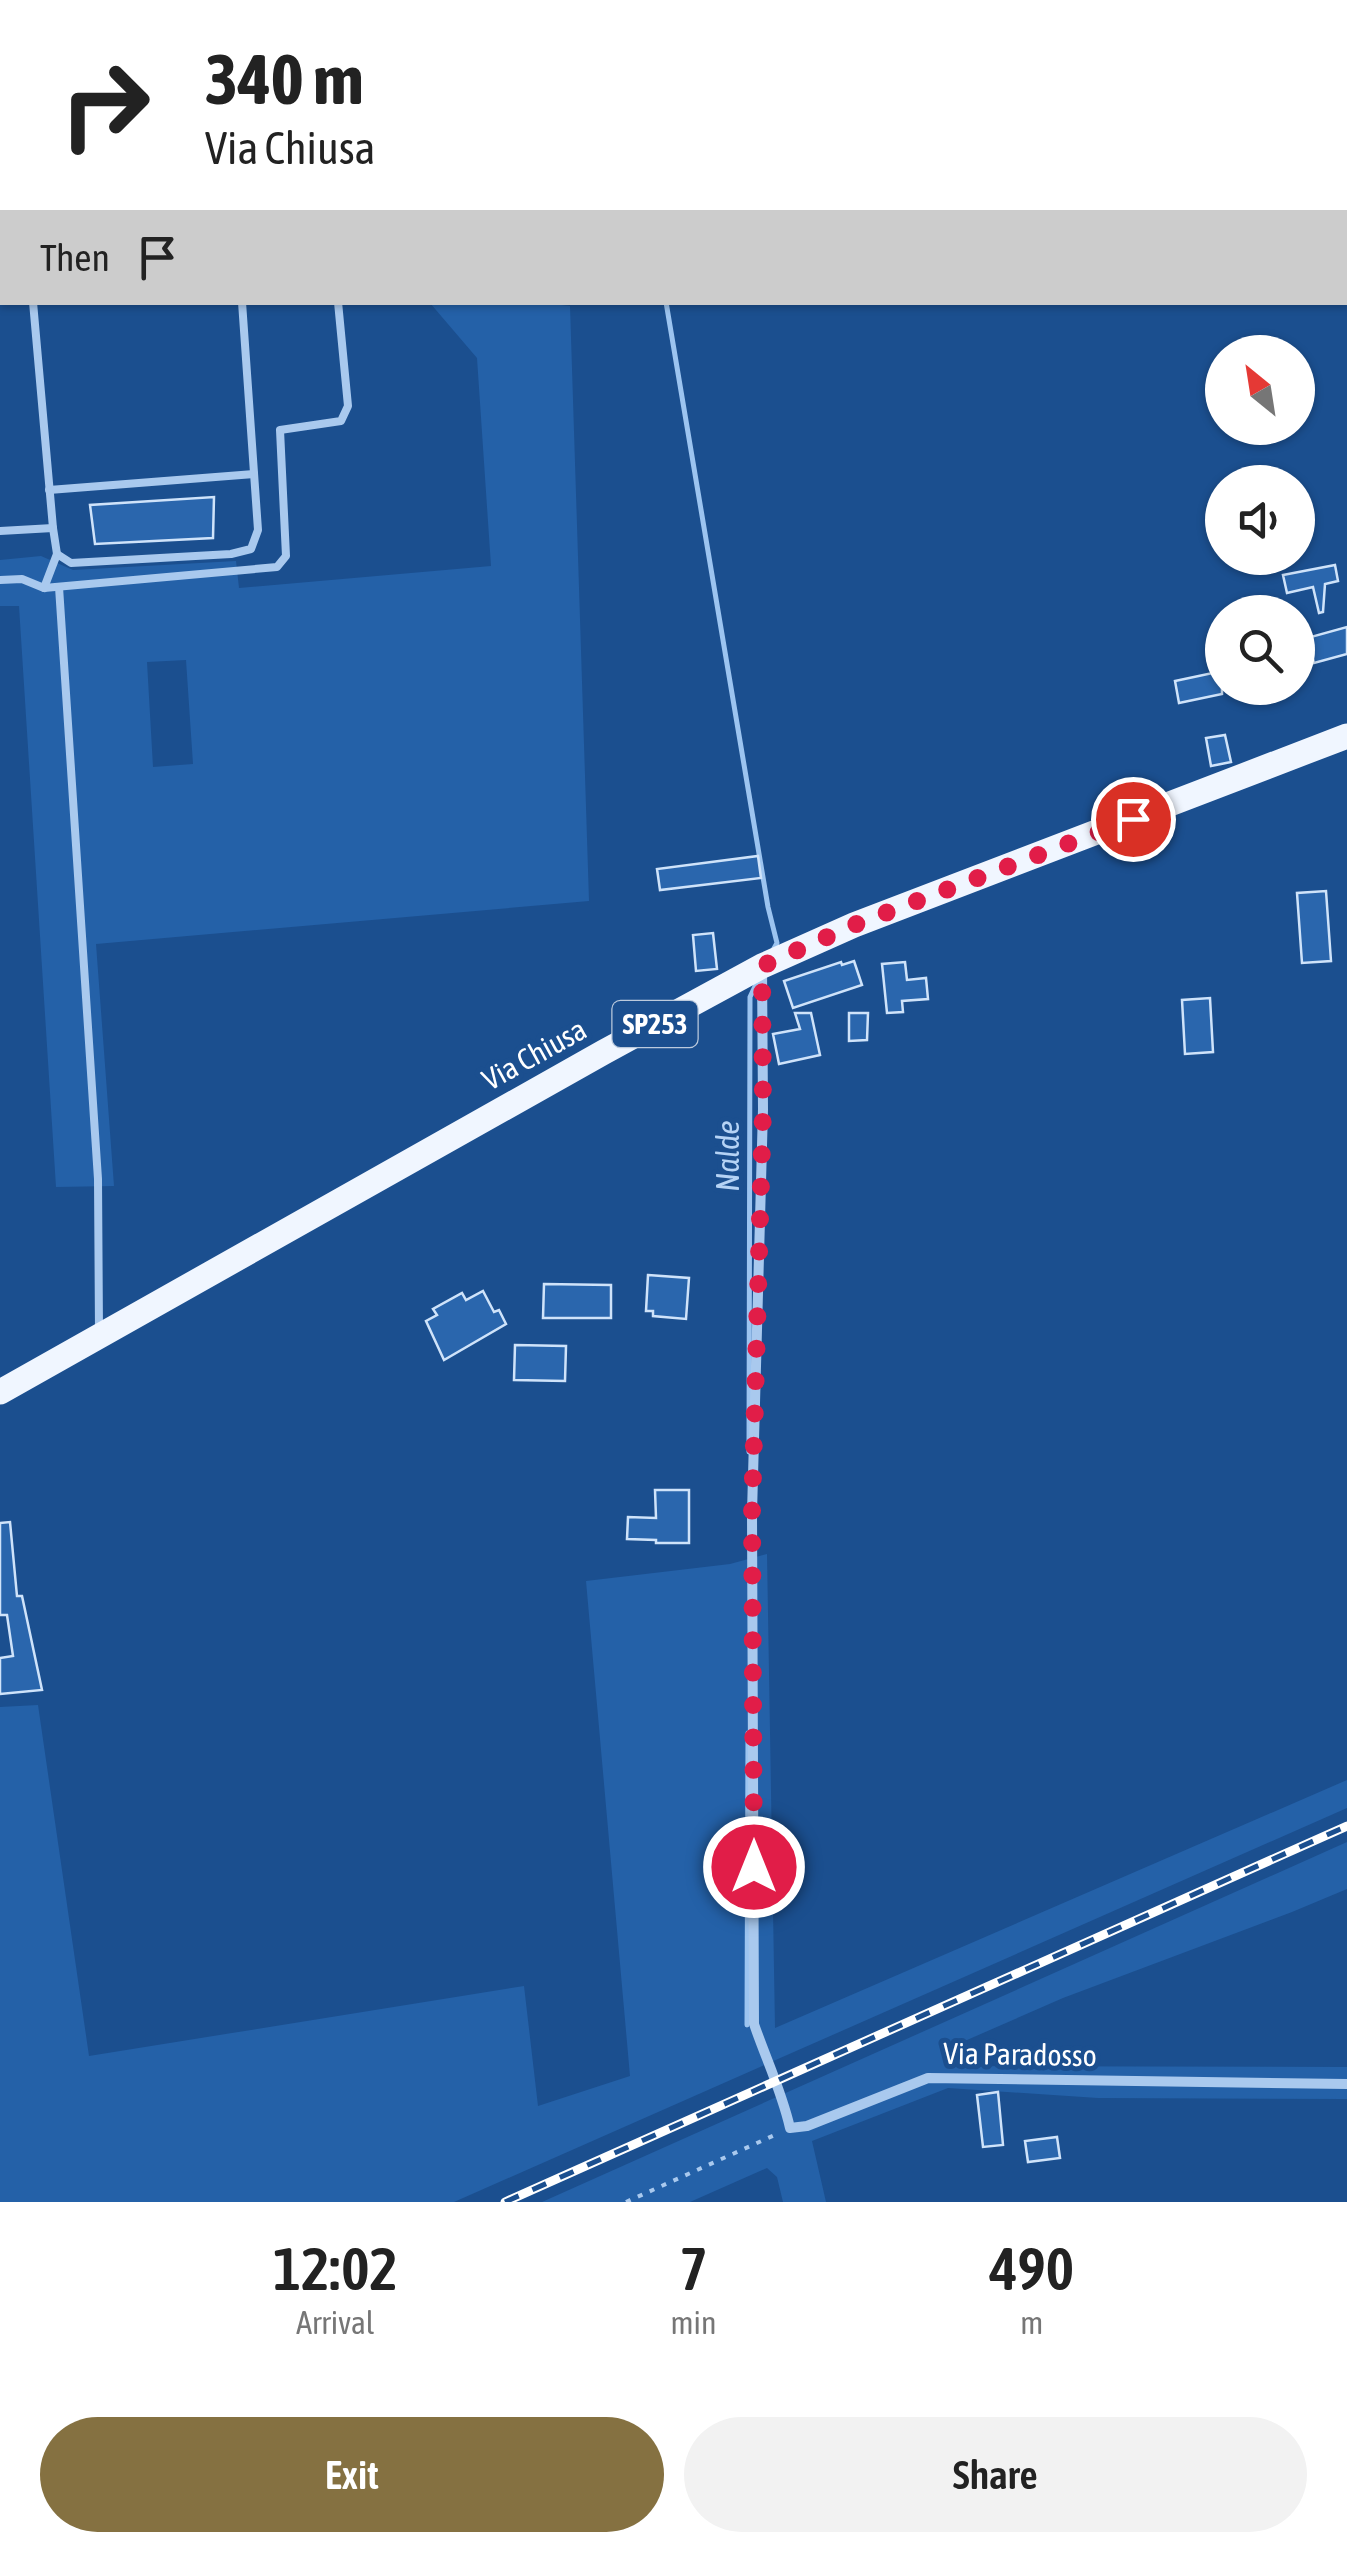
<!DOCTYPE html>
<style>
:root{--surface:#fff;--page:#f2f2f2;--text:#222;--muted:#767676;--accent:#857141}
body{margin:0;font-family:"Asap Condensed",sans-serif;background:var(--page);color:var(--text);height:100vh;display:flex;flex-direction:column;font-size:38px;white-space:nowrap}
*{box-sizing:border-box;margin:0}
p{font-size:32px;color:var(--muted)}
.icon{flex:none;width:55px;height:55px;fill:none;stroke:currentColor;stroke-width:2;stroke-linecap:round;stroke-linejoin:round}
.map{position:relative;height:2202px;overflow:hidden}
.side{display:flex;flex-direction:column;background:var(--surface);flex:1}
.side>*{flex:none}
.top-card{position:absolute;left:0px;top:0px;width:1348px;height:305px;box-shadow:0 2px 8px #0004;background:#fff;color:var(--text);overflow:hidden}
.needle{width:65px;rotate:330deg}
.controls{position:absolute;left:1205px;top:335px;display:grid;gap:20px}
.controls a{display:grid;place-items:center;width:110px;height:110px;border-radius:50%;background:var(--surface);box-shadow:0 2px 8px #0004;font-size:50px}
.pin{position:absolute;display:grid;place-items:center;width:85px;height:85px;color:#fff;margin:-42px;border:5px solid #fff;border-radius:50%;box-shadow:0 2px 10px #0007}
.me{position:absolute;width:110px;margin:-55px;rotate:0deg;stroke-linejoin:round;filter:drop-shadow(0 0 8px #0008)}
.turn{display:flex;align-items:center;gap:35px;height:210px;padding:0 40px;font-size:45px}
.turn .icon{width:130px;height:130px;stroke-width:2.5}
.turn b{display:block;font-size:70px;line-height:85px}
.then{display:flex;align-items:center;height:95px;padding:0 40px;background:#0003;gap:20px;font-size:38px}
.eta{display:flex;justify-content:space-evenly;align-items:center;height:170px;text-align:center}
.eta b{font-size:60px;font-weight:600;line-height:70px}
.cta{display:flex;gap:20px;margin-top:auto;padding:20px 40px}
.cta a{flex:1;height:115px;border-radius:60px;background:var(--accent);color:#fff;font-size:40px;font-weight:600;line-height:115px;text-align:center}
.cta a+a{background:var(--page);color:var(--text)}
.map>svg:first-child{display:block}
</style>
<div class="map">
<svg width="1347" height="2202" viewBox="0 0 1347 2202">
<rect width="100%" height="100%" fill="#1b4f8f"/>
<!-- green -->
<g fill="#2461a8" fill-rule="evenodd">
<path d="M 1015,0 L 1347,0 L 1347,229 L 1345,222 L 1345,2 L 1016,2 Z"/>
<path d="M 534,302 L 570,306 L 589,901 L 96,944 L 114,1186 L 56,1187 L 19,606 L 0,606 L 0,560 L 41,556 L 73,570 L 236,561 L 239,588 L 491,566 L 477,358 L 430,303 ZM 186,660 L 193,764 L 153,767 L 147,662 Z"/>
<path d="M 767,1554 L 775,2028 L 1347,1780 L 1347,1808 L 454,2202 L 0,2202 L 0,1707 L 38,1705 L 89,2056 L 524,1986 L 538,2106 L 630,2076 L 586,1581 L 730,1564 Z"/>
<path d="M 1347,1842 L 1347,1889 L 1292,1912 L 1063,1998 L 951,2047 L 959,2066 L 1347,2067 L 1347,2099 L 1098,2098 L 948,2088 L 812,2141 L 826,2202 L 783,2202 L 777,2177 L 767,2168 L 690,2202 L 542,2202 Z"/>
</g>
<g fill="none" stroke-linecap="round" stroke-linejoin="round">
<!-- stream -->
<g stroke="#9cc4f0" stroke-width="5">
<path d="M 625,0 L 625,2"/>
<path d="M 666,302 L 768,907 L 777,943 L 772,952"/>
<path d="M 749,1452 L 750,997 L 758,980"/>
<path d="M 747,2025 L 748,1733"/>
</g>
</g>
<!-- building -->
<g fill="#2a66ad" stroke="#cfe3fa" stroke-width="2.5">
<path d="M 214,497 L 213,538 L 95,544 L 90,505 Z"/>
<path d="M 1335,565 L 1338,581 L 1325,584 L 1323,612 L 1319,613 L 1313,587 L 1287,593 L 1283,575 Z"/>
<path d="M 1347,627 L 1347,654 L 1314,663 L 1307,638 Z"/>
<path d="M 1222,671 L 1222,694 L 1179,703 L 1175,681 Z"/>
<path d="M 1225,735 L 1231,762 L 1211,766 L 1206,738 Z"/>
<path d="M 758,856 L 761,878 L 660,890 L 657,869 Z"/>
<path d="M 1326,891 L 1331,961 L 1302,963 L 1297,893 Z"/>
<path d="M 713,933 L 717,969 L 696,971 L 693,935 Z"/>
<path d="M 854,961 L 862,985 L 793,1008 L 784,981 L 841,962 L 842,965 Z"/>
<path d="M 905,962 L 907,980 L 926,978 L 928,999 L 902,1001 L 903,1012 L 887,1013 L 882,964 Z"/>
<path d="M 1210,998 L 1213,1052 L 1185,1054 L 1182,1000 Z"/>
<path d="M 795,1013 L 811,1013 L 820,1055 L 779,1064 L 773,1034 L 800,1029 Z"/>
<path d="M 849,1013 L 868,1013 L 867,1040 L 849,1041 Z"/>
<path d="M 648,1275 L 689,1278 L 686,1319 L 653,1316 L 653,1311 L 646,1311 Z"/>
<path d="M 544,1284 L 611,1285 L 611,1318 L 543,1318 Z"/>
<path d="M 483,1291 L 494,1312 L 499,1310 L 506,1324 L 444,1360 L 426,1321 L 437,1315 L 433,1309 L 462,1293 L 466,1300 Z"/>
<path d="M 515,1345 L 566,1346 L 565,1381 L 514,1380 Z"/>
<path d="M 655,1490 L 689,1490 L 689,1543 L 656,1543 L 656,1540 L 627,1539 L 628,1517 L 656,1518 Z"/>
<path d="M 10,1522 L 17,1596 L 22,1596 L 42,1690 L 0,1694 L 0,1658 L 13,1656 L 7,1615 L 0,1615 L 0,1523 Z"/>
<path d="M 998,2092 L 1003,2145 L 983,2147 L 977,2095 Z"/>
<path d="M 1057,2137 L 1060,2158 L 1028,2162 L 1025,2141 Z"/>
</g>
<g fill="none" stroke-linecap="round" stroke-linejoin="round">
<!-- path -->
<path stroke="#a9c9ee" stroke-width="4" stroke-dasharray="5 8" stroke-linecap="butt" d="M 626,2202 L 777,2134"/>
<!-- service -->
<g stroke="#a9c9ee" stroke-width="8">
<path d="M 124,0 L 128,2"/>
<path d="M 0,189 L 2,189"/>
<path d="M 0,297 L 2,297"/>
<path d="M 49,490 L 254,474"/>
<path d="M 53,528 L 57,554 L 71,563 L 231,554 L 251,549 L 258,530 L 242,302"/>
<path d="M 0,531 L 53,528 L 33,302"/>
<path d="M 0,580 L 22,579 L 44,588 L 277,567 L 286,556 L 280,430 L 341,421 L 348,406 L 338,302"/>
<path d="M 59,587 L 98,1179 L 99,1331"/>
<path d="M 44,588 L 57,554"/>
</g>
<!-- minor -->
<path stroke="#a9c9ee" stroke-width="10" d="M 762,966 L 763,1109 L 752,1513 L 754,2024 C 766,2059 782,2092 790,2128 L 807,2126 L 928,2078 L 1347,2084"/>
<!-- primary -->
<path stroke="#f0f6ff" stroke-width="25" d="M 0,1392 L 604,1052 L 762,966 L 854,925 L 1347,736"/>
<!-- rail casing -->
<g stroke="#fff" stroke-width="9">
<path id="rail" d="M 505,2202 L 1347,1826"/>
</g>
<!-- rail -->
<use href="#rail" stroke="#1b4f8f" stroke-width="5" stroke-dasharray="15" stroke-linecap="butt"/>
</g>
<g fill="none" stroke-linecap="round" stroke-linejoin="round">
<!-- route -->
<path stroke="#e11d48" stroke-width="18" stroke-dasharray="0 32.4" d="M 754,1867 L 752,1512 L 763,1110 L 762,966 L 854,925 L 1133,819"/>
</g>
<g text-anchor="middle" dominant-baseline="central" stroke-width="10" stroke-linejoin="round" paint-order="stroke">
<!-- shield labels -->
<rect fill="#1b4f8f" stroke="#bbcadd" stroke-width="2.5" x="612.5" y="1001" width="85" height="46" rx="8"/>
<g font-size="28" font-weight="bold" fill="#fff">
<text x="655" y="1024">SP253</text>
</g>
<!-- street labels -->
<g font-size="30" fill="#fff" stroke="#1b4f8f">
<text transform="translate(534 1054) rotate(-29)">Via Chiusa</text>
<text transform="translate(1020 2054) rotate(1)">Via Paradosso</text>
</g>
<!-- water labels -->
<g font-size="32" font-style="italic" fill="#b5d3f5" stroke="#1b4f8f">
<text transform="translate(727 1156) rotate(-90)">Nalde</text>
</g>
</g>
</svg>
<div class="controls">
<a><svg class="needle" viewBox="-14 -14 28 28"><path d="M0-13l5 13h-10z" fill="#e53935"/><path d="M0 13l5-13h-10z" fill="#767676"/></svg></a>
<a><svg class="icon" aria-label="sound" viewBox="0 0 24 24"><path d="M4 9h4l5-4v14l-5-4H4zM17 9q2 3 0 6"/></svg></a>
<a><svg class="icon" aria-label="search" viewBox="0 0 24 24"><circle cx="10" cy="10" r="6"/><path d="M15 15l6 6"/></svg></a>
</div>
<div class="pin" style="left:1133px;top:819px;background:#d93025"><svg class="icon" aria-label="arrive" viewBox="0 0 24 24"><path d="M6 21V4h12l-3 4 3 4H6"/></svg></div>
<svg class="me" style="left:754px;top:1867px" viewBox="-20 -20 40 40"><circle r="17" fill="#e11d48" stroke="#fff" stroke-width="3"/><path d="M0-11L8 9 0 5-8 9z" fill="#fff"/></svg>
<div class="top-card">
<div class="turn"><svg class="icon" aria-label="right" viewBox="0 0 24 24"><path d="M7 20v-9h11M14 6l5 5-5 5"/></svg><div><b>340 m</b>Via Chiusa</div></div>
<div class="then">Then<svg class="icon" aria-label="arrive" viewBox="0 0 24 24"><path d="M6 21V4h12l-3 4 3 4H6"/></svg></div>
</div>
</div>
<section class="side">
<div class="eta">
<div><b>12:02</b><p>Arrival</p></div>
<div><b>7</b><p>min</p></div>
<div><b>490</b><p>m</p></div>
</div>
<div class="cta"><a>Exit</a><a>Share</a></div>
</section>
